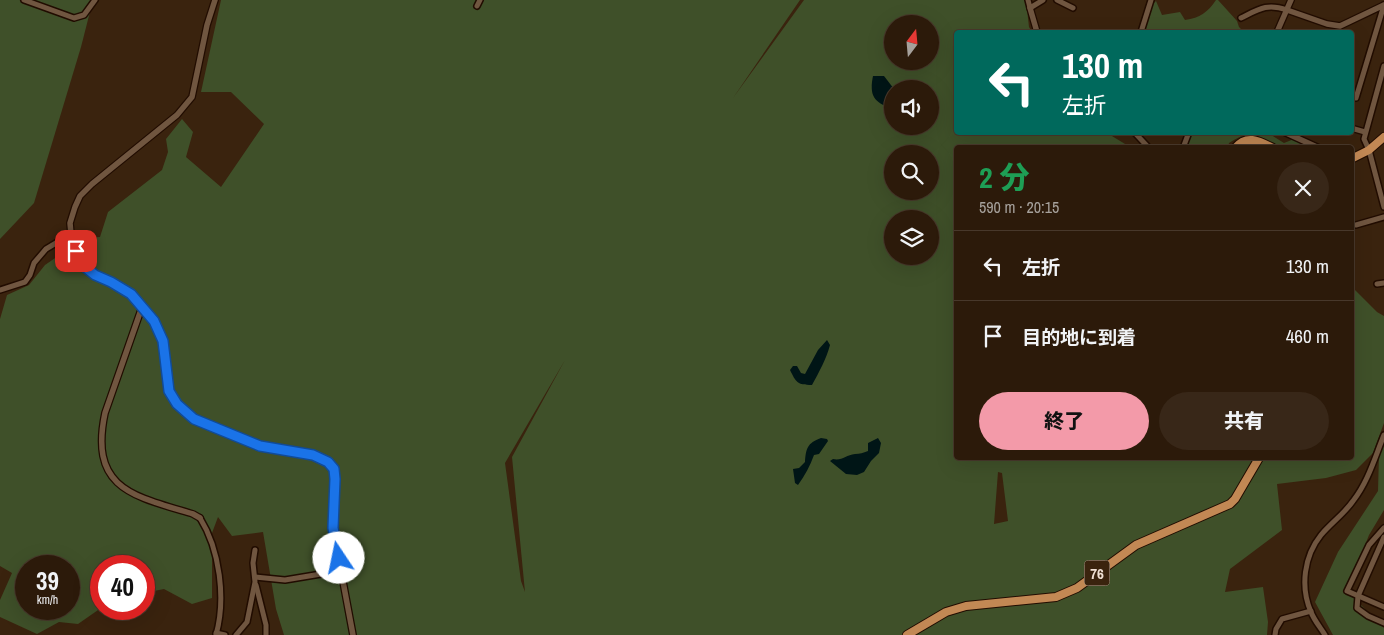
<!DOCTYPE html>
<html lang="ja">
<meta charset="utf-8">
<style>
:root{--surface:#2c1a0a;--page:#382718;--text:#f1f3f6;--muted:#a6a19c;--line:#48382b;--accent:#f39aa9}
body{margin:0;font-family:"Archivo Narrow","Noto Sans JP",sans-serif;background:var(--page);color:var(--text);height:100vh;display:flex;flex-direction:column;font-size:19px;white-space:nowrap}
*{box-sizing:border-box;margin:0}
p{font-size:16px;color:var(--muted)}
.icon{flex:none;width:28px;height:28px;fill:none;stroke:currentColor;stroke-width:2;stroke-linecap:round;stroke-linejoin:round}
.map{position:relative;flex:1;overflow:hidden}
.sheet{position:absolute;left:954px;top:145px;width:400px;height:315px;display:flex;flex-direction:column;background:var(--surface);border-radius:5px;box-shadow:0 5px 20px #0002,0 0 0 1px var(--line)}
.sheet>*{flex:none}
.top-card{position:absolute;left:954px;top:30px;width:400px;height:105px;border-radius:5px;box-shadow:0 5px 20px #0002,0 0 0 1px var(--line);background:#00695c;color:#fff;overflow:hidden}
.needle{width:32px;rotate:16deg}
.controls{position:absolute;left:884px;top:15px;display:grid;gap:10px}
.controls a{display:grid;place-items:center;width:55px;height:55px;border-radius:50%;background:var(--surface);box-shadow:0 5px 20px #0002,0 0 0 1px var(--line);font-size:25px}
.speed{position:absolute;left:15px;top:555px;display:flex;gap:10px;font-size:25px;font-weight:700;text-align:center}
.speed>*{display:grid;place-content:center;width:65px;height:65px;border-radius:50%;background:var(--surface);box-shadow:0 5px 20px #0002,0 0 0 1px var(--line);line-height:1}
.speed small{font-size:12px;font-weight:400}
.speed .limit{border:8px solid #d22;background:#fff;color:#111}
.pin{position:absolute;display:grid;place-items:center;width:42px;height:42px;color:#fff;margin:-21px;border-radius:10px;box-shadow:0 2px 8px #0006}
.me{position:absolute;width:55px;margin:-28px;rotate:349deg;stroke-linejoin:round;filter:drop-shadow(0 0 4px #0008)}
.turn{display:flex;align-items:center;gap:18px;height:105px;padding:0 25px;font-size:22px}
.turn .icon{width:65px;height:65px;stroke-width:2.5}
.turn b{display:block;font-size:35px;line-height:42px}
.round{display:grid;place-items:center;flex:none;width:52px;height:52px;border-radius:26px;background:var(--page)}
.overview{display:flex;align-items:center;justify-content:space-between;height:85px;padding:0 25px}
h1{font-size:30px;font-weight:800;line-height:38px;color:#1e9e55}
.action{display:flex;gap:10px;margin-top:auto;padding:10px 25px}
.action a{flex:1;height:58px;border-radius:30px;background:var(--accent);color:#111;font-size:20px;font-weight:800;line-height:58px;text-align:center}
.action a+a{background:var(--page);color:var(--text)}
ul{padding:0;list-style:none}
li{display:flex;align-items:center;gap:15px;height:70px;padding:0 25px;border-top:1px solid var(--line)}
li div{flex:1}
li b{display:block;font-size:19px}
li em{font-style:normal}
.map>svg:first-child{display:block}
</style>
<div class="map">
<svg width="1384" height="635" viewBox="0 0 1384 635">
<rect width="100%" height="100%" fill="#3a230e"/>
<!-- green -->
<g fill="#3f5029" fill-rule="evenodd">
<path d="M 0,0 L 93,0 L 81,47 L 34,203 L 0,239 Z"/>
<path d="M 221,0 L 800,0 L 733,98 L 804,0 L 1026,0 L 1029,27 L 1032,32 L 956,32 L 956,132 L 1107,133 L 1130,147 L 956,148 L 956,458 L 1351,458 L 1351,286 L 1377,312 L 1384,316 L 1384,423 L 1373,453 L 1356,470 L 1326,478 L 1277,484 L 1282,530 L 1230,569 L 1225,592 L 1263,587 L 1268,622 L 1267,635 L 284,635 L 276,609 L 263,532 L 232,536 L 218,517 L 212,533 L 212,598 L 192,604 L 164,589 L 144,593 L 144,566 L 101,566 L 101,608 L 78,624 L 59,622 L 37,634 L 0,617 L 0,600 L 12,573 L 0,566 L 0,319 L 7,295 L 29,285 L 45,265 L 84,238 L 100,237 L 108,212 L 162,170 L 168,152 L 166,139 L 182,119 L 193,132 L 186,157 L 221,187 L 264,124 L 231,92 L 201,92 ZM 892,24 L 930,24 L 930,61 L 892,61 ZM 892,89 L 930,89 L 930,126 L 892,126 ZM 892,154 L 930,154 L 930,191 L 892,191 ZM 892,219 L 930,219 L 930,256 L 892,256 ZM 565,360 L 512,457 L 525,592 L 521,581 L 505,463 ZM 998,472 L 1002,473 L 1008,521 L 994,524 ZM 26,566 L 69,566 L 69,609 L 26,609 Z"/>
<path d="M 1216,0 L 1218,0 L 1237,21 L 1239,27 L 1244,32 L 1144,32 L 1152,5 L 1156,1 L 1162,15 L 1180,12 L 1185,20 C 1200,18 1208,12 1216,0 Z"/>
<path d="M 1191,132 L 1268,133 L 1284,143 L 1294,139 L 1310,147 C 1302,147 1293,149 1286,147 C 1260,143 1257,124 1229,143 L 1228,147 L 1184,148 Z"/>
<path d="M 1384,442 L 1384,510 L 1369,535 L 1347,591 L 1384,628 L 1384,635 L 1333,635 L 1315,602 L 1338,552 L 1378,491 L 1379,455 Z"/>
</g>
<!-- water -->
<g fill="#001516">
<path d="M 873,76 L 884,76 L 894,89 L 892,109 C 874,102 869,96 873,76 Z"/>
<path d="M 827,340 L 830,345 C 826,360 819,372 812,385 C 797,385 796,382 790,370 L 793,366 L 797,366 L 801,373 L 805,374 L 818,350 Z"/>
<path d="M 821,438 L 827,439 L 828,441 L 819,454 L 814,455 C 810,466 805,475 798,485 L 795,483 L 793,469 L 799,468 L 805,462 C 806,449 807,443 821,438 Z"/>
<path d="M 878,438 L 881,443 L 879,453 L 871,461 L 864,472 L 857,475 L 846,474 L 830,461 L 833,459 C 842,461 846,455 855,454 C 860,454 863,453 868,451 L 868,443 Z"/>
</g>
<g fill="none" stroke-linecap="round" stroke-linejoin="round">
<!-- minor casing -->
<g stroke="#210c00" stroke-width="8">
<g id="minor">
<path d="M 24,0 L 74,18 L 84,15 L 95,0"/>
<path d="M 1028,0 L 1030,8 L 1043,0"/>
<path d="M 1057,0 L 1073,8"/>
<path d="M 477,6 L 480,0"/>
<path d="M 1241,18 C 1259,9 1267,3 1287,10"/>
<path d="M 1141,32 L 1151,0"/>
<path d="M 1384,66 L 1364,139 L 1369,150 L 1384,207"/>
<path d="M 1356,98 L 1384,5"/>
<path d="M 1351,128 L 1365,132"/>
<path d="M 1134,132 L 1149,148"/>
<path d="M 1183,148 L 1189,132"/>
<path d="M 1356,225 L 1384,217"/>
<path d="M 1377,284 L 1384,283"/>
<path d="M 0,290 L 25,282 L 30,275 L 34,263 L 46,249 L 71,234"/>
<path d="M 200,518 C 220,550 226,599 216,635"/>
<path d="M 1384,528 L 1369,545 L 1347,591 L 1384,607"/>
<path d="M 1384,537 L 1358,596 L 1357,608 L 1368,616 L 1384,623"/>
<path d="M 255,577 L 285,580 L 321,574 L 333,560 L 331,543 L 335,540"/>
<path d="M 256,585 L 266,625 L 266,635"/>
<path d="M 216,633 L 225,635"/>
<path d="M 236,635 L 247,622 L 255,582 L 253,563 L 255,550"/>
<path d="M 1275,635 L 1276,629 L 1282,619 L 1311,611"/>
<path d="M 1325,635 C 1320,627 1314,620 1311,612 C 1300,587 1304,556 1321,535 C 1331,523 1344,514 1353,501 C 1368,482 1375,457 1384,435"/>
</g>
</g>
<!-- tertiary casing -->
<g stroke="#210c00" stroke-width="8">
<g id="tertiary">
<path d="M 215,0 L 207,25 L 192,97 L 177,115 L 92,184 L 80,196 L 75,207 L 70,223 L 71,234 L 76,251 L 85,267 L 95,275 L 111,282 L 131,294 L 153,321 L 163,341 L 169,391 L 177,404 L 194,419 L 238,438 L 260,445 L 322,458 L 328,462 L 333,469 L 335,479 L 333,528 L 353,635"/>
<path d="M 1030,8 L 1037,32"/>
<path d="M 1287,10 L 1327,24 L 1340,26 L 1384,5"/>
<path d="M 1277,32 L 1291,0"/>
<path d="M 1284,132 L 1319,148"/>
<path d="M 142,307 L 105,413 C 89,489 133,496 193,514 L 200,518"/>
</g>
</g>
<!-- primary casing -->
<g stroke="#210c00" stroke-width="10">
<g id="primary">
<path d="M 1235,148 C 1247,134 1259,141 1273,148"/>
<path d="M 1351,159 L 1369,150 L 1384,137"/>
<path d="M 907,635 L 946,612 L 966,606 L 1056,597 L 1077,588 L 1136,545 L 1230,504 L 1235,499 L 1259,458"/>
</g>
</g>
<!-- minor -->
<use href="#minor" stroke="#705640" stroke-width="5"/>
<!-- tertiary -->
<use href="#tertiary" stroke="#705640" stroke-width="5.5"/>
<!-- primary -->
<use href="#primary" stroke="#c28854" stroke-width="8"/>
</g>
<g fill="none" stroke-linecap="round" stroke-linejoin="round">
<!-- route casing -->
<g stroke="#114b97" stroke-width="12">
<path id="route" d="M 76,251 L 85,267 L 95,275 L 111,282 L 131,294 L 154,321 L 163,341 L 169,391 L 177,404 L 194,419 L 260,446 L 313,455 L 328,462 L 334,469 L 335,479 L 333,528 L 339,558"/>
</g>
<!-- route -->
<use href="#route" stroke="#1a73e8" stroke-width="9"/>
</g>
<g text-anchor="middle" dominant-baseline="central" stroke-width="5" stroke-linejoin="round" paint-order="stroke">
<!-- shield labels -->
<rect fill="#3a230e" stroke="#b9a799" stroke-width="1" x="1084.5" y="560.5" width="25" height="25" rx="4"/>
<g font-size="15" font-weight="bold" fill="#f0e0d4">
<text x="1097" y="573">76</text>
</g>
</g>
</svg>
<div class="controls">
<a><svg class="needle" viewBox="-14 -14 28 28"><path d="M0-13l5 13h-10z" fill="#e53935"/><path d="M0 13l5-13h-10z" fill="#a6a19c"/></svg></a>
<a><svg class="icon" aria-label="sound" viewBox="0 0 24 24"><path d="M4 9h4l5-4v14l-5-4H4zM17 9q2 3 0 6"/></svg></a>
<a><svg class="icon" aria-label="search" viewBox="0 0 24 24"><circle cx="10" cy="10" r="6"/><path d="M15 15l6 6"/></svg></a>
<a><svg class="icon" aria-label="layers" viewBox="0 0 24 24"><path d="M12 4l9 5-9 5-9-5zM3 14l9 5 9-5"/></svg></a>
</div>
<div class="speed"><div>39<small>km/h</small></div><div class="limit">40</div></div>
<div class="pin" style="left:76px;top:251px;background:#d93025"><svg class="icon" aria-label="arrive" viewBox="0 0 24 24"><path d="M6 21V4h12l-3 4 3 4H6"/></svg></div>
<svg class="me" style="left:339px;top:558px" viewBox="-20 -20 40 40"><circle r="19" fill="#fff"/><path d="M0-13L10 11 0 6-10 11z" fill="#1a73e8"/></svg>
<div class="top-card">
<div class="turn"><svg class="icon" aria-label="left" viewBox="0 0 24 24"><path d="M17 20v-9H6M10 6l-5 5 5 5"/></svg><div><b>130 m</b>左折</div></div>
</div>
<section class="sheet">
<div class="overview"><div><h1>2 分</h1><p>590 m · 20:15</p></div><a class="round"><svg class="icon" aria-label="close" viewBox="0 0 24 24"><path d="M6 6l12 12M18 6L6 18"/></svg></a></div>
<ul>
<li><svg class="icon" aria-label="left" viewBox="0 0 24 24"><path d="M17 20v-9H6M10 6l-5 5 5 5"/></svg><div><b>左折</b></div><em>130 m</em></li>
<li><svg class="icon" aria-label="arrive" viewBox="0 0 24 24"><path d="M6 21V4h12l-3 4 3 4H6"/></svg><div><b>目的地に到着</b></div><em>460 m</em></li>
</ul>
<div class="action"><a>終了</a><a>共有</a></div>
</section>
</div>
